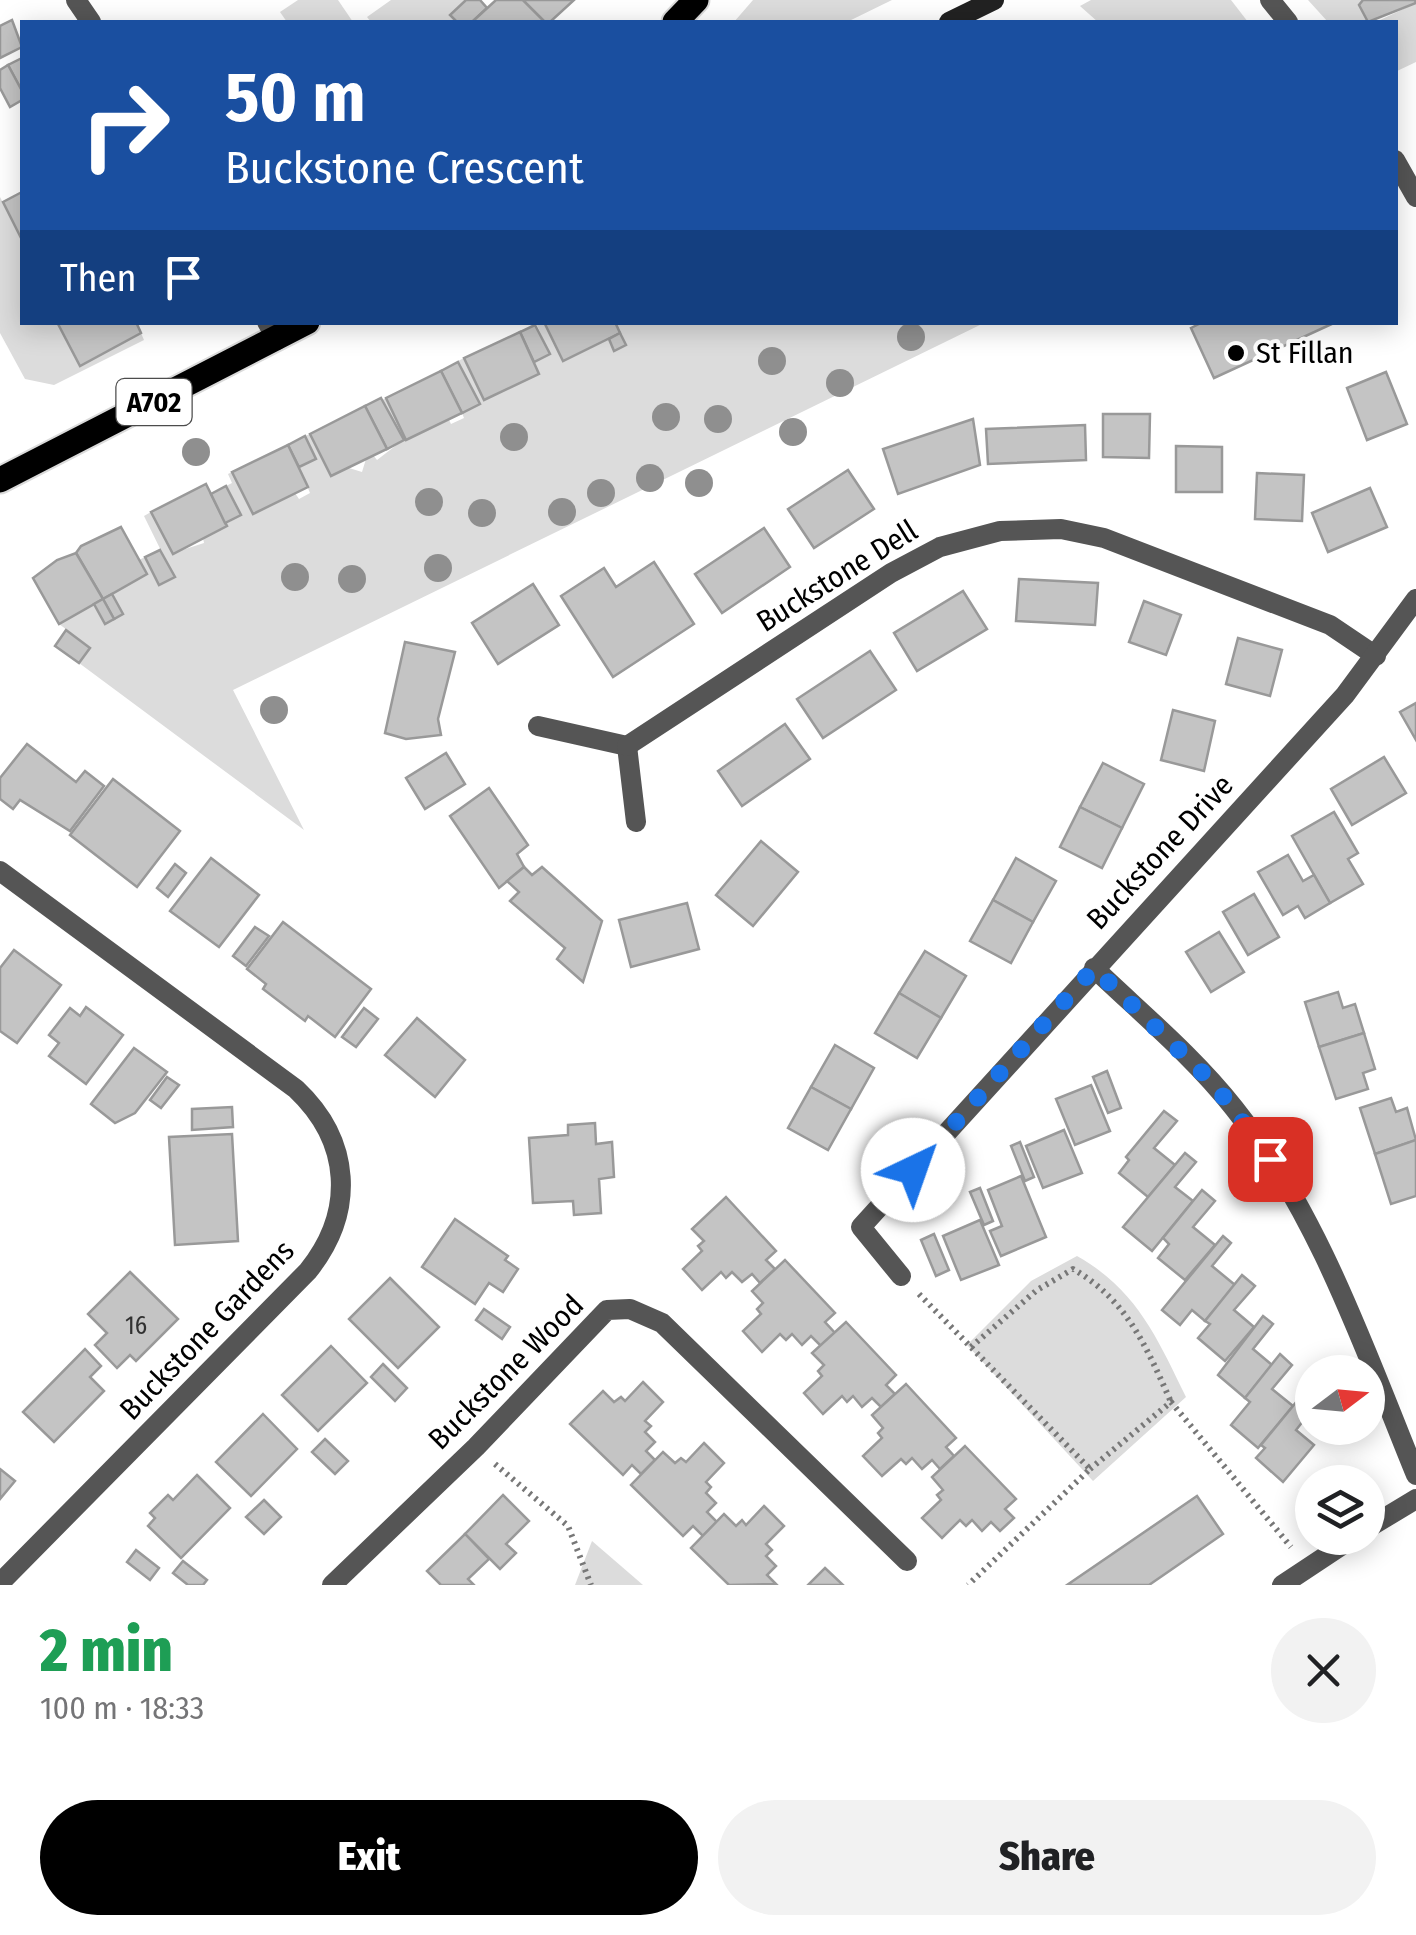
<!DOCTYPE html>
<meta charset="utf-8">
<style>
:root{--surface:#fff;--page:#f2f2f2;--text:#202124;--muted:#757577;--accent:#000}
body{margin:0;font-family:"Fira Sans Condensed",sans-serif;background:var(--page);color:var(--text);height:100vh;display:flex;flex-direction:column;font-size:38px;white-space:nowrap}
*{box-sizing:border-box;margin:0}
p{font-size:32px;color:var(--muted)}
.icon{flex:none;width:55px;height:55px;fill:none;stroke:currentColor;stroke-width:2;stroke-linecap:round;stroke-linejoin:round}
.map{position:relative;height:1585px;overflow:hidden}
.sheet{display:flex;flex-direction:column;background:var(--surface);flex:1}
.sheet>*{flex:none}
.banner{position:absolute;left:20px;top:20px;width:1378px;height:305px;border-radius:0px;box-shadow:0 5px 25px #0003;background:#1a4fa0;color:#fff;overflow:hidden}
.needle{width:65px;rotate:74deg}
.buttons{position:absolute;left:1295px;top:1355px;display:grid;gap:20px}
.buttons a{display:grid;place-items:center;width:90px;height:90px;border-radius:50%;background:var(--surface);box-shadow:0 5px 25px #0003;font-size:50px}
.pin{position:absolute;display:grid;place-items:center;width:85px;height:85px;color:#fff;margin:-42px;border-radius:20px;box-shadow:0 5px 15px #0006}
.me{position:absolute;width:110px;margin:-55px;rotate:42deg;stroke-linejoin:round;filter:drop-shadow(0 0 8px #0008)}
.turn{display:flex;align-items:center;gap:35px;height:210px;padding:0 40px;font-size:45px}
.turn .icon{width:130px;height:130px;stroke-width:2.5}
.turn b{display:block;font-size:70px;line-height:85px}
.then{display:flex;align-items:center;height:95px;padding:0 40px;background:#0003;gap:20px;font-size:38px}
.round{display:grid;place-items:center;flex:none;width:105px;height:105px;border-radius:52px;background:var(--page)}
.headline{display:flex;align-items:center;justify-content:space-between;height:170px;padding:0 40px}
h1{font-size:60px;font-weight:800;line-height:75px;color:#1e9e55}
.button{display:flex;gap:20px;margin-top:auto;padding:20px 40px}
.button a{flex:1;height:115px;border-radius:60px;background:var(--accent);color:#fff;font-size:40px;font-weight:800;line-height:115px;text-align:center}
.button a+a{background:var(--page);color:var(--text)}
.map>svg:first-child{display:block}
</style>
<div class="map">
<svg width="1416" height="1585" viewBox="0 0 1416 1585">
<rect width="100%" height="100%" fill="#fff"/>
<!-- green -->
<g fill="#dcdcdc">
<path d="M 298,0 L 338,0 L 353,22 L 287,22 L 280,12 Z"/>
<path d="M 391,0 L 466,0 L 450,14 L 457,22 L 371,22 L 367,17 Z"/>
<path d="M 753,0 L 892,0 L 847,22 L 734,22 Z"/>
<path d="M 1091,0 L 1231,0 L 1248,22 L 1098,22 L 1080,6 Z"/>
<path d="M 1308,0 L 1363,0 L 1360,6 L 1368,22 L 1328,22 Z"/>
<path d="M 1416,3 L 1416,62 L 1395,72 L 1395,22 L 1376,22 Z"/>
<path d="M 0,197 L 22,240 L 22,322 L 57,323 L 80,366 L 141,333 L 144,340 L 54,385 L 25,379 L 0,333 Z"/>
<path d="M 536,323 L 544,323 L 564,361 L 609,339 L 614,351 L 626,345 L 615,323 L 984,323 L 233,690 L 304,830 L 79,663 L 90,647 L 59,624 L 94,604 L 105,624 L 123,614 L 112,594 L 147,574 L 139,560 L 145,557 L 159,585 L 174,577 L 144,516 L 151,512 L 173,553 L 204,543 L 203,538 L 241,515 L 226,486 L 232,483 L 228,474 L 232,472 L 295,493 L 299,499 L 310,493 L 299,467 L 315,459 L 305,436 L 310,434 L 331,476 L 349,468 L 362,472 L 366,459 L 373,455 L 377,460 L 403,440 L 382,400 L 386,398 L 407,440 L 449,420 L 451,424 L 464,418 L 462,413 L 479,404 L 458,361 L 464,358 L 484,400 L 539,374 L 534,362 L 550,354 Z"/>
<path d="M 1077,1256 C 1137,1290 1157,1338 1186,1397 L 1093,1481 L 967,1345 L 1031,1281 Z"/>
<path d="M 592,1541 L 643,1585 L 575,1585 Z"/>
</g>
<!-- building -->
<g fill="#c4c4c4" stroke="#999" stroke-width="2.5">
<path d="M 466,0 L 480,0 L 487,8 L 472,22 L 457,22 L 450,15 Z"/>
<path d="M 496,0 L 523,0 L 545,22 L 472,22 Z"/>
<path d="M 523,0 L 574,0 L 550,22 L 545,22 Z"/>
<path d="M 1363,0 L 1415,0 L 1416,3 L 1368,22 L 1359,5 Z"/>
<path d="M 12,20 L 22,47 L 0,58 L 0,26 Z"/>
<path d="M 22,58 L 22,91 L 8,65 Z"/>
<path d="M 8,65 L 22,91 L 22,100 L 10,107 L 0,88 L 0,70 Z"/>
<path d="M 22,192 L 22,240 L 3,202 Z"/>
<path d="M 57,322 L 136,322 L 141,333 L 80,366 Z"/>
<path d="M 544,322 L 615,322 L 620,333 L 563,361 Z"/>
<path d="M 1203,322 L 1336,322 L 1214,378 L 1191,328 Z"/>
<path d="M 535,325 L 550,354 L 534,362 L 520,332 Z"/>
<path d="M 520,332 L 539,374 L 484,400 L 464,358 Z"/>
<path d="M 620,333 L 626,345 L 614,351 L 609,339 Z"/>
<path d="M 458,362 L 480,404 L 462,413 L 441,371 Z"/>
<path d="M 441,371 L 462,413 L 406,440 L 386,398 Z"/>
<path d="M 1386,372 L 1407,424 L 1367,440 L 1347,388 Z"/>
<path d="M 381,398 L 404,440 L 387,449 L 365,406 Z"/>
<path d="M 365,406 L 387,449 L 331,476 L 310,434 Z"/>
<path d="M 1103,414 L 1150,414 L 1149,458 L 1103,457 Z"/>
<path d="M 973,419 L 980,465 L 898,494 L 883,449 Z"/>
<path d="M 1085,425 L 1086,460 L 988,464 L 986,429 Z"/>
<path d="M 305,436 L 316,459 L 299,467 L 288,445 Z"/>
<path d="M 288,445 L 308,487 L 253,514 L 232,472 Z"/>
<path d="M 1176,446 L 1222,447 L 1222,492 L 1176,492 Z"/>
<path d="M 848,470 L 874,509 L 814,548 L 788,509 Z"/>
<path d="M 1257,473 L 1304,475 L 1302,521 L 1255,519 Z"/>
<path d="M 206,484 L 227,526 L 173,554 L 151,512 Z"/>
<path d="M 226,486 L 241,515 L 225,523 L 211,494 Z"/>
<path d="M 1370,488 L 1387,527 L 1328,552 L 1312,513 Z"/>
<path d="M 121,527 L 147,574 L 103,599 L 76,553 L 81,546 Z"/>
<path d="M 764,528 L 790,567 L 722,613 L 695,574 Z"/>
<path d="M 160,550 L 175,577 L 159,585 L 145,557 Z"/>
<path d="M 76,553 L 103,599 L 59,624 L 33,578 L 57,560 Z"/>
<path d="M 654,562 L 694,624 L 613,677 L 561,596 L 604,568 L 616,587 Z"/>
<path d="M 1019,579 L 1098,583 L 1095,625 L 1016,621 Z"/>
<path d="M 533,584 L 559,625 L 498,664 L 472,623 Z"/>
<path d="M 963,591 L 987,629 L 917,671 L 894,633 Z"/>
<path d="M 112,594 L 123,614 L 114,619 L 103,599 Z"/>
<path d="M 103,599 L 114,619 L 105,624 L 94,604 Z"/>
<path d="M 1144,601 L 1181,615 L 1166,655 L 1129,642 Z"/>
<path d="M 66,630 L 90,648 L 79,663 L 55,646 Z"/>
<path d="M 1238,638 L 1282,650 L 1270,696 L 1226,684 Z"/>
<path d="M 405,642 L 455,652 L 438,719 L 441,735 L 406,739 L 385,733 Z"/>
<path d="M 870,651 L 896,690 L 823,738 L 797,699 Z"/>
<path d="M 1416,703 L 1416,740 L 1400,712 Z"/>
<path d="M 1173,710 L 1215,721 L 1204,771 L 1161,760 Z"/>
<path d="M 785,724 L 810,759 L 742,806 L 718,771 Z"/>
<path d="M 27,744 L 76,782 L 85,771 L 104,786 L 70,831 L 20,800 L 13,809 L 0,799 L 0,778 Z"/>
<path d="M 446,753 L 465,784 L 425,809 L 406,778 Z"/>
<path d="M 1384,757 L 1406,793 L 1352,825 L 1331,789 Z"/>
<path d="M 1103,763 L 1144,784 L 1122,828 L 1080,807 Z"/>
<path d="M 113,779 L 180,831 L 137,887 L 70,835 Z"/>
<path d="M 489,788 L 528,845 L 517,854 L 524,867 L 499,888 L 450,816 Z"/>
<path d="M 1080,807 L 1122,828 L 1102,868 L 1060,847 Z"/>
<path d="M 1334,812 L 1358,853 L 1348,859 L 1363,884 L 1330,903 L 1292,836 Z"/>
<path d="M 761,841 L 798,872 L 753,926 L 716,895 Z"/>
<path d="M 1288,855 L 1303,881 L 1314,875 L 1330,903 L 1305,918 L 1298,906 L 1283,915 L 1258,872 Z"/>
<path d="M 211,858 L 259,895 L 219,947 L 170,911 Z"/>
<path d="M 1016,858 L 1056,881 L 1033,922 L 993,900 Z"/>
<path d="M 175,864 L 186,873 L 168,897 L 157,888 Z"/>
<path d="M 524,867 L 532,875 L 542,867 L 602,921 L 583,982 L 557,959 L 565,948 L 510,901 L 519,892 L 507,881 Z"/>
<path d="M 1254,894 L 1279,937 L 1248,955 L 1223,912 Z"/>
<path d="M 993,900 L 1033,922 L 1011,963 L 970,941 Z"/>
<path d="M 687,903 L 699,949 L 631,967 L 619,920 Z"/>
<path d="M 283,922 L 371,989 L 335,1037 L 308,1016 L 305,1021 L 263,989 L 266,984 L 247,969 Z"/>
<path d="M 255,927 L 269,936 L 246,966 L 233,956 Z"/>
<path d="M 1219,932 L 1244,972 L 1211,992 L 1186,952 Z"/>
<path d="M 14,950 L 61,985 L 17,1043 L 0,1031 L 0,968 Z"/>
<path d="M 925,951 L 966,976 L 941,1018 L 899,993 Z"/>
<path d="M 1338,992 L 1343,1008 L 1355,1004 L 1364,1033 L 1319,1047 L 1305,1002 Z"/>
<path d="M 899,993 L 941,1018 L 917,1058 L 875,1033 Z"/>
<path d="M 86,1007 L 123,1035 L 86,1084 L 49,1056 L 59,1043 L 49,1035 L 70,1008 L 80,1016 Z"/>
<path d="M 364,1008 L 378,1019 L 356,1047 L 342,1037 Z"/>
<path d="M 417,1018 L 465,1060 L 435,1097 L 385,1055 Z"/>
<path d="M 1364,1033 L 1375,1069 L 1363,1073 L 1368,1089 L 1336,1099 L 1319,1047 Z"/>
<path d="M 835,1045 L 874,1068 L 851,1109 L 811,1087 Z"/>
<path d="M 134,1048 L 167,1072 L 135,1113 L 115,1123 L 91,1104 Z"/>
<path d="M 1107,1071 L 1121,1108 L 1108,1113 L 1093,1077 Z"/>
<path d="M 167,1077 L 179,1085 L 161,1108 L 150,1100 Z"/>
<path d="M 1091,1085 L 1110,1131 L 1075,1145 L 1056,1099 Z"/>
<path d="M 811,1087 L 851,1109 L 828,1150 L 788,1128 Z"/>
<path d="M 1391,1098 L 1396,1112 L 1407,1108 L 1416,1140 L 1375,1154 L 1360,1108 Z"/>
<path d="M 232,1107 L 233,1127 L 192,1130 L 192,1109 Z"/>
<path d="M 1164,1111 L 1177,1121 L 1154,1148 L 1175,1165 L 1148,1197 L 1119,1173 L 1129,1160 L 1126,1157 Z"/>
<path d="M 595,1123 L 596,1144 L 612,1142 L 614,1177 L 599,1179 L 601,1213 L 574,1215 L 573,1201 L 533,1203 L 529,1138 L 568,1135 L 568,1125 Z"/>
<path d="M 1064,1130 L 1082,1173 L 1043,1188 L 1026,1146 Z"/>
<path d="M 232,1134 L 238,1241 L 175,1245 L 169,1137 Z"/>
<path d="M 1416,1140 L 1416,1196 L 1391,1204 L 1375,1154 Z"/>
<path d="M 1020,1142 L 1034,1177 L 1025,1181 L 1011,1146 Z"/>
<path d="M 1185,1153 L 1196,1162 L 1175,1187 L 1193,1201 L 1152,1251 L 1123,1227 Z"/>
<path d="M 1021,1176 L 1046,1237 L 1001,1256 L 990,1231 L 1002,1226 L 988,1190 Z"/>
<path d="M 980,1188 L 993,1221 L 984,1225 L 970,1192 Z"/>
<path d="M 1202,1190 L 1215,1201 L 1193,1227 L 1215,1245 L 1185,1280 L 1158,1258 L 1169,1244 L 1163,1238 Z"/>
<path d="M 726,1197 L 776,1251 L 766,1260 L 775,1269 L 760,1283 L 752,1274 L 742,1282 L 732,1272 L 726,1278 L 721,1272 L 702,1290 L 683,1269 L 702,1251 L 698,1246 L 704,1241 L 692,1229 Z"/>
<path d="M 455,1219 L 508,1256 L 505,1260 L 518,1269 L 503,1292 L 489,1283 L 475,1304 L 422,1267 Z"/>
<path d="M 980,1220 L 999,1265 L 961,1280 L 943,1236 Z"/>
<path d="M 934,1234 L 949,1270 L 936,1276 L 921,1240 Z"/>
<path d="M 1223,1236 L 1231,1243 L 1212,1266 L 1235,1285 L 1205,1321 L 1192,1310 L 1180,1325 L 1162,1310 Z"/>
<path d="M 785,1260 L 835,1313 L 825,1322 L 835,1333 L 821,1346 L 811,1336 L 802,1345 L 792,1334 L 786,1340 L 780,1334 L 762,1352 L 743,1331 L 761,1314 L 757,1309 L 763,1303 L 752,1291 Z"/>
<path d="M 130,1272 L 178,1319 L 136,1361 L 130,1355 L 117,1368 L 95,1345 L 107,1333 L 88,1314 Z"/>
<path d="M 1242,1275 L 1255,1286 L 1234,1310 L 1254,1327 L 1225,1361 L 1198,1338 L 1210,1324 L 1205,1321 Z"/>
<path d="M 390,1278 L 439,1327 L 398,1368 L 349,1319 Z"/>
<path d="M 484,1309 L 510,1327 L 502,1339 L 476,1320 Z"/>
<path d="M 1263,1316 L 1273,1324 L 1253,1349 L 1272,1365 L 1245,1398 L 1218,1375 Z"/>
<path d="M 846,1322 L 896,1375 L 886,1385 L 895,1394 L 881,1407 L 872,1398 L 862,1407 L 853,1396 L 847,1402 L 842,1396 L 823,1414 L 804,1393 L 822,1376 L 818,1371 L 824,1365 L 812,1353 Z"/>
<path d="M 331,1346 L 367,1383 L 318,1431 L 282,1395 Z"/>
<path d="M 85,1349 L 101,1366 L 90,1377 L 104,1391 L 54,1442 L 23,1412 Z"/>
<path d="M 1280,1354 L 1292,1365 L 1272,1389 L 1293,1406 L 1258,1448 L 1231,1425 L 1250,1402 L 1245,1398 Z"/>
<path d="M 383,1364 L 407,1388 L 395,1401 L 371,1377 Z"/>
<path d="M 643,1382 L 663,1402 L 645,1421 L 651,1426 L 645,1432 L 655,1442 L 646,1451 L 655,1460 L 641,1474 L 632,1465 L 623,1475 L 570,1424 L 603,1391 L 614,1402 L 621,1397 L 625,1401 Z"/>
<path d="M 906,1384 L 956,1438 L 946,1447 L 954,1456 L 940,1469 L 932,1460 L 922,1469 L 912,1458 L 906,1464 L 901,1459 L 882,1476 L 863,1456 L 882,1438 L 878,1433 L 883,1428 L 872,1415 Z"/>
<path d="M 1302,1395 L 1312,1403 L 1312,1410 L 1296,1430 L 1314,1445 L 1283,1482 L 1256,1458 L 1265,1448 L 1261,1445 Z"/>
<path d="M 263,1414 L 297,1449 L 251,1496 L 216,1462 Z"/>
<path d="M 325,1439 L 348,1461 L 335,1474 L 312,1452 Z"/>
<path d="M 704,1443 L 724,1463 L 706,1482 L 711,1487 L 706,1493 L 716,1503 L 707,1512 L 717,1522 L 703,1536 L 693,1526 L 683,1536 L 631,1485 L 663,1452 L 675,1463 L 681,1458 L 686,1462 Z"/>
<path d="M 965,1446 L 1016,1499 L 1005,1509 L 1014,1518 L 1000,1531 L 991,1522 L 982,1531 L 972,1520 L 966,1526 L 960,1520 L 942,1538 L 922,1518 L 941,1500 L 937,1495 L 943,1490 L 932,1477 Z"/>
<path d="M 0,1469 L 15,1481 L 0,1499 Z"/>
<path d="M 197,1475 L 230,1508 L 181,1558 L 148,1526 L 155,1518 L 150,1513 L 168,1495 L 173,1500 Z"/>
<path d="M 503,1495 L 529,1521 L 506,1544 L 516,1553 L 500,1569 L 465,1534 Z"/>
<path d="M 1197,1496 L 1223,1534 L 1149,1585 L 1067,1585 Z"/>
<path d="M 264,1500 L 281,1517 L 264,1534 L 246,1517 Z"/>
<path d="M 764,1506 L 784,1526 L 766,1544 L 772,1550 L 766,1556 L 776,1566 L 767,1575 L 776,1584 L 729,1585 L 691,1548 L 724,1514 L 736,1526 L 742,1520 L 746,1525 Z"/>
<path d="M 465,1534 L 489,1559 L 468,1579 L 474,1585 L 441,1585 L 427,1571 Z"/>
<path d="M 136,1550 L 159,1568 L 150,1580 L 127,1562 Z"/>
<path d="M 183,1561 L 207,1580 L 203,1585 L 188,1585 L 173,1573 Z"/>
<path d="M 825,1568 L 843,1585 L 808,1585 Z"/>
</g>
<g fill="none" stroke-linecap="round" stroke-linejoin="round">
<!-- primary casing -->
<g stroke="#dbdbdb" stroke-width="29">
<g id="primary">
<path d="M 675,22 L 696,0"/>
<path d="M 0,480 L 307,322"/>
</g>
</g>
<!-- path -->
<g stroke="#777" stroke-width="6" stroke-dasharray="2.5 5" stroke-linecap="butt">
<path d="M 919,1294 L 1090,1469 L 968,1585"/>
<path d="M 971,1347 L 1037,1290 L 1073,1269 C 1127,1300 1146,1346 1171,1402"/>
<path d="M 495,1464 L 568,1526 L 591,1585"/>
<path d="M 1090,1469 L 1171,1402 L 1291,1547"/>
</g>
<!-- street -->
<g stroke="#555" stroke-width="20">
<path d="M 76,0 L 91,22"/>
<path d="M 1270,0 L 1288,22"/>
<path d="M 1395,160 L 1416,197"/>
<path d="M 267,322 L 277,340"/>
<path d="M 538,726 L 627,746 L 636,822"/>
<path d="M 627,746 L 891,573 L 940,547 L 1000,531 L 1061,529 L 1104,538 L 1330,625 L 1376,656"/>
<path d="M 0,871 L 296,1089 C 351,1141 356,1211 308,1271 L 0,1583"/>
<path d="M 1094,968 C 1141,1013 1194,1057 1234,1108 C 1318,1212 1366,1353 1416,1475"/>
<path d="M 901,1276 L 861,1227 L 1345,695 L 1416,599"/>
<path d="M 1368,1528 L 1416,1499"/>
<path d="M 332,1585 L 476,1447 L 607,1310 L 630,1309 L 662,1323 L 907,1561"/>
<path d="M 1282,1585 L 1353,1538"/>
</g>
<!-- secondary -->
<path stroke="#222" stroke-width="20" d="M 949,22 L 994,0"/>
<!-- primary -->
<use href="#primary" stroke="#000" stroke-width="25"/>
</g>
<!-- trees -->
<g fill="#8f8f8f">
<circle cx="911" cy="337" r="14"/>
<circle cx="772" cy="361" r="14"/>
<circle cx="840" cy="383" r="14"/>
<circle cx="666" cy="417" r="14"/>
<circle cx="718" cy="419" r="14"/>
<circle cx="793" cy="432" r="14"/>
<circle cx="514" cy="437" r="14"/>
<circle cx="196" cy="452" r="14"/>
<circle cx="650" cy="478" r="14"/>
<circle cx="699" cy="483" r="14"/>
<circle cx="601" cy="493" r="14"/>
<circle cx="429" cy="502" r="14"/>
<circle cx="562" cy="512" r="14"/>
<circle cx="482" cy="513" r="14"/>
<circle cx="438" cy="568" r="14"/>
<circle cx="295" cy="577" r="14"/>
<circle cx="352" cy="579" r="14"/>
<circle cx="274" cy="710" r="14"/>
</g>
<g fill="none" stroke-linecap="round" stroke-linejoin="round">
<!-- route -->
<path stroke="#1a73e8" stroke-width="18" stroke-dasharray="0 32.4" d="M 913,1170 L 1094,968 L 1214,1084 L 1270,1159"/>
</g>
<!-- markers -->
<circle fill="#000" stroke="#fff" stroke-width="4" cx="1236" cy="353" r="10"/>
<g text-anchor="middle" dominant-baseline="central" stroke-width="8" stroke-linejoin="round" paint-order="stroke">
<!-- number labels -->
<g font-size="25" fill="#313131">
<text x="136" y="1326">16</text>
</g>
<!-- shield labels -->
<rect fill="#fff" stroke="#4c4c4c" stroke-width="2.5" x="116.5" y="379" width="75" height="46" rx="8"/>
<g font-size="28" font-weight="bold" fill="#000">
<text x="154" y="402">A702</text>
</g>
<!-- poi labels -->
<g font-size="30" fill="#000" stroke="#fff" text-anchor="start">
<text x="1256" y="353">St Fillan</text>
</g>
<!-- street labels -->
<g font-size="30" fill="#000" stroke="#fff">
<text transform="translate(837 576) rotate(-32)">Buckstone Dell</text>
<text transform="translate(1160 852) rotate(-47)">Buckstone Drive</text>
<text transform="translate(207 1330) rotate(-46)">Buckstone Gardens</text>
<text transform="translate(506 1372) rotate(-45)">Buckstone Wood</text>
</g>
</g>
</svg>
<div class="buttons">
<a><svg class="needle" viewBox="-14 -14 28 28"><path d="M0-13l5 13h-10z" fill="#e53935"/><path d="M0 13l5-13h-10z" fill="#757577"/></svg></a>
<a><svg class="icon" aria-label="layers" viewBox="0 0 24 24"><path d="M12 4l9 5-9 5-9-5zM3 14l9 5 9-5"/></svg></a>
</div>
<div class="pin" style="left:1270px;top:1159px;background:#d93025"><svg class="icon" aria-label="arrive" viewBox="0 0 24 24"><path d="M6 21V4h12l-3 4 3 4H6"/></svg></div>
<svg class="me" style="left:913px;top:1170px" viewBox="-20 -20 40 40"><circle r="19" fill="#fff"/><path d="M0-13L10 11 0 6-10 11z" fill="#1a73e8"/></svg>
<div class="banner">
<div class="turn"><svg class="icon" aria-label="right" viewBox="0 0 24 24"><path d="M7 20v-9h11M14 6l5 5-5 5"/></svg><div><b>50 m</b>Buckstone Crescent</div></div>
<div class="then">Then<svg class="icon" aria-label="arrive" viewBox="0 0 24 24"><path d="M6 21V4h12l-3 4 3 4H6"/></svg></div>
</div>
</div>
<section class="sheet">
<div class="headline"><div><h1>2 min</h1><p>100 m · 18:33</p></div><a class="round"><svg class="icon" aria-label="close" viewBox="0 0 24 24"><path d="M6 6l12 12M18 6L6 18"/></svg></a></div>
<div class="button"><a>Exit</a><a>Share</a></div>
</section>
